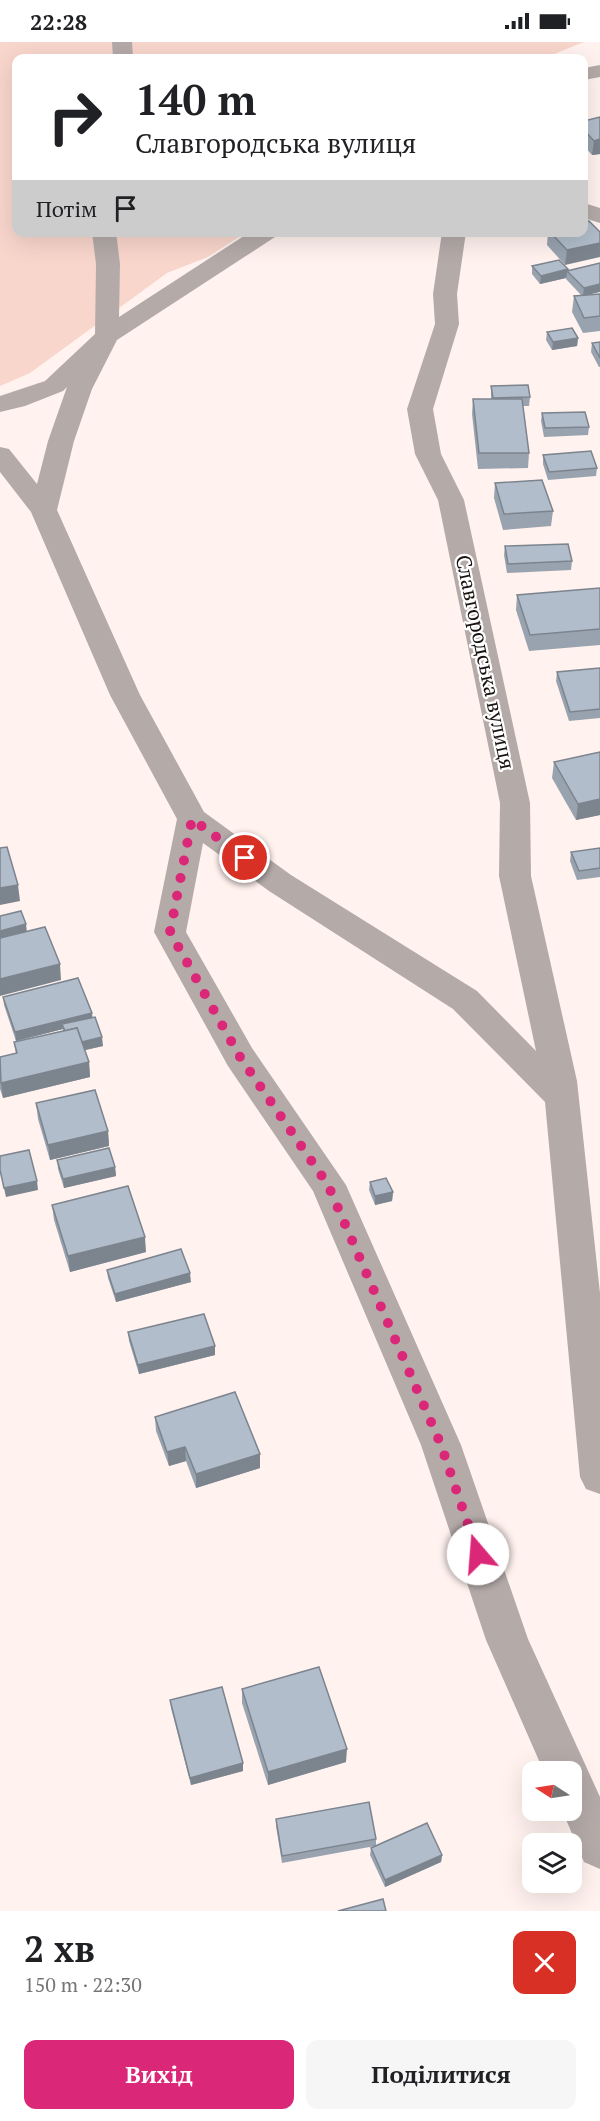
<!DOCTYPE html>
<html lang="uk">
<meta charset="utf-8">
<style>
:root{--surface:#fff;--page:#f6f6f6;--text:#202124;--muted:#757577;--accent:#db2777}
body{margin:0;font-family:"PT Serif",serif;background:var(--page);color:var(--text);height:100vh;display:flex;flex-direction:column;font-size:22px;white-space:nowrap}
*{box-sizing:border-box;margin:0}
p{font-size:20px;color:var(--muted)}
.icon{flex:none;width:33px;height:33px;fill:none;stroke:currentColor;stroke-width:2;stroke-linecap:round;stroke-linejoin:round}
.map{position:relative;height:1869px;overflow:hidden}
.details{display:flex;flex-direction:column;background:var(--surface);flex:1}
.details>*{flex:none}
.banner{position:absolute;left:12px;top:12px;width:576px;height:183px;border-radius:12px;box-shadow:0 6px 24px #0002;background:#fff;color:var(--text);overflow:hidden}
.needle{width:39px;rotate:282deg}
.fabs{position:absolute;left:522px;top:1719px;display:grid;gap:12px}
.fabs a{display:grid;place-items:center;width:60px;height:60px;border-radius:12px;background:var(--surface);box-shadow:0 6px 24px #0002;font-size:30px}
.pin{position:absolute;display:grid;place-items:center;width:51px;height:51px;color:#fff;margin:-26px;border:3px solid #fff;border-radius:50%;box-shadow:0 2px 6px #0007}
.me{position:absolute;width:66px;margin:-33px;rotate:342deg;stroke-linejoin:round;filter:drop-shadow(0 0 4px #0008)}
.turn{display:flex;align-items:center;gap:21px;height:126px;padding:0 24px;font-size:27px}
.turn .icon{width:78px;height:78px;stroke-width:2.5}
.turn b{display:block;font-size:42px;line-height:51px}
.then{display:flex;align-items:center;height:57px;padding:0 24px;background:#0003;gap:12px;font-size:22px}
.round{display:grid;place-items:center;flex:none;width:63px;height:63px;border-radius:12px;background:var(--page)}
.headline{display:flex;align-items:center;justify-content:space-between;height:102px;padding:0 24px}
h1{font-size:36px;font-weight:700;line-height:45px}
.button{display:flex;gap:12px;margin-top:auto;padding:12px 24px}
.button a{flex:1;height:69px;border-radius:12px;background:var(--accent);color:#fff;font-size:24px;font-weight:700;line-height:69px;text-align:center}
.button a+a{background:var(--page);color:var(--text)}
.status{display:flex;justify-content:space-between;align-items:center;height:42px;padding:0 30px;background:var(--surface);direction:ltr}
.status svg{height:16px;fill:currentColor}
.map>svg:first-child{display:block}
</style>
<div class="status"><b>22:28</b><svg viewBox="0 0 49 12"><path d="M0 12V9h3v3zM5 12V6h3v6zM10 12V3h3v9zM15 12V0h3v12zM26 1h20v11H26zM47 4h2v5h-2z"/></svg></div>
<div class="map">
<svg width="600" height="1869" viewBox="0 0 600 1869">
<rect width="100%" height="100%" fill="#fff2ef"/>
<!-- green -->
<path fill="#f9d6cc" d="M 0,0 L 584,0 L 544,16 L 16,16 L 16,190 L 245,191 L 208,215 L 167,231 L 30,331 L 0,344 Z"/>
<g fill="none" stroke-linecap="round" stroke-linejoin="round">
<!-- minor -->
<g fill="#b4aba9" fill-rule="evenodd">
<path d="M 112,0 L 132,0 L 133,16 L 113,16 Z"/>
<path d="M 600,23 L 600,35 L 584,38 L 584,26 Z"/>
<path d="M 584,161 L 600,166 L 600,181 L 584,176 Z"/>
<path d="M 92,190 L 116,190 L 120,222 L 119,275 L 250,190 L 278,190 L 275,195 L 117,298 L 92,347 L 74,399 L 57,468 L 140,653 L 204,770 L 291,833 L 477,949 L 536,1009 L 499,834 L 500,761 L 438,458 L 415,412 L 407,367 L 435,282 L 433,252 L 442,190 L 466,190 L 457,252 L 459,282 L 433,367 L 441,412 L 464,458 L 530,761 L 531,834 L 577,1039 L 600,1251 L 600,1452 L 586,1447 L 580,1435 L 545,1060 L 453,967 L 269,849 L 203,801 L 186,890 L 252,1006 L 346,1143 L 461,1403 L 528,1597 L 600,1755 L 600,1827 L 584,1820 L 562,1768 L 572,1768 L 572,1730 L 544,1730 L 486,1598 L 421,1403 L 313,1149 L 228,1024 L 154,890 L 177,777 L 110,653 L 31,470 L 0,430 L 0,405 L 9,407 L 37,442 L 48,399 L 67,345 L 63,349 L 25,364 L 0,370 L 0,354 L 45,339 L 95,292 L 96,222 Z"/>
</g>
</g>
<!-- wall -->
<g fill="#98a3af">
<path d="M 600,75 L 600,112 L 592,113 L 584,104 L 584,79 Z"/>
<path d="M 548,190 L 584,190 L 565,223 L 547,203 Z"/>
<path d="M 600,221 L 588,253 L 600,252 L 600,289 L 583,291 L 572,270 L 574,254 L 582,254 L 566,237 L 566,236 L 540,242 L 532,232 L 532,224 L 568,229 Z"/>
<path d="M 547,290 L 578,296 L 577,304 L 552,308 L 546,298 Z"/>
<path d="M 600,300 L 600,325 L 599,325 L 591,310 L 592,301 Z"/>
<path d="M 491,344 L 530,355 L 529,364 L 523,364 L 529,411 L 528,426 L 478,427 L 472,372 L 473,357 L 491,357 Z"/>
<path d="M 542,371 L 589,385 L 588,393 L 544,395 L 541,379 Z"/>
<path d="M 543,413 L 597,426 L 596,434 L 548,438 L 543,422 Z"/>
<path d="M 495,441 L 553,469 L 551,484 L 503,488 L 494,456 Z"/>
<path d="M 505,504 L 572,519 L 571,528 L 507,531 L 504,513 Z"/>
<path d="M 600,546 L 600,603 L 529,609 L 516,568 L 517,553 Z"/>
<path d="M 600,626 L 600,676 L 569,679 L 556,639 L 557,630 Z"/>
<path d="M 600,710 L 600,773 L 576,778 L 552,736 L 554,720 Z"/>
<path d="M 600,806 L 600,835 L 577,838 L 570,819 L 571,810 Z"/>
<path d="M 3,955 L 92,971 L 92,975 L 103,1004 L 85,1008 L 89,1020 L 90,1035 L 3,1056 L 0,1047 L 0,1015 L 16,1012 L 14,1000 L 63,989 L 63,987 L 16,999 L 4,963 Z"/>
<path d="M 36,1061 L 108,1089 L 109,1104 L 50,1118 L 38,1077 Z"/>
<path d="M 57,1118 L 115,1125 L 116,1134 L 64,1146 L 58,1127 Z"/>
<path d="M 370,1140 L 393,1150 L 392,1159 L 375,1163 L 369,1148 Z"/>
<path d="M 52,1163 L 146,1210 L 70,1230 L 54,1178 Z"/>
<path d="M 107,1228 L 191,1240 L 116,1260 L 108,1236 Z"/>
<path d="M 128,1290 L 215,1304 L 215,1313 L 139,1332 L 129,1299 Z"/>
<path d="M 155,1375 L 260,1426 L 196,1446 L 186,1419 L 169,1424 L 156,1389 Z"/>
<path d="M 242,1647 L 346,1720 L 268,1743 L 242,1661 Z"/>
<path d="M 170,1658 L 243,1721 L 243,1729 L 191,1743 L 171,1666 Z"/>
<path d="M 276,1777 L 376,1797 L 376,1803 L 442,1813 L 441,1820 L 385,1845 L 370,1813 L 371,1806 L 375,1804 L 282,1821 L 276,1784 Z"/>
</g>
<!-- shaded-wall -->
<g fill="#7c848e">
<path d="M 600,97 L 600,112 L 592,113 L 594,99 Z"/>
<path d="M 600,201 L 600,215 L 565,223 L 567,208 Z"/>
<path d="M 568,227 L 566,236 L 540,242 L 541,234 Z"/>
<path d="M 600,242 L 600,250 L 583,254 L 584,246 Z"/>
<path d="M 578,296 L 577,304 L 552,308 L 553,300 Z"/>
<path d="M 600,757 L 600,773 L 576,778 L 578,762 Z"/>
<path d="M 18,843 L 20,859 L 0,863 L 0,846 Z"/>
<path d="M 26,882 L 27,891 L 0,898 L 0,889 Z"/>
<path d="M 60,922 L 61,938 L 0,954 L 0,937 Z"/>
<path d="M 92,971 L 93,980 L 62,982 L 63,987 L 16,999 L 15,990 Z"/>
<path d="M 102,995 L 103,1004 L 81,1009 L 80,1000 Z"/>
<path d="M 89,1020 L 90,1035 L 3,1056 L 1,1041 Z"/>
<path d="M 108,1089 L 109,1104 L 50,1118 L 48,1103 Z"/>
<path d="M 115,1125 L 116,1134 L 64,1146 L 63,1137 Z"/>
<path d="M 37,1139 L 38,1148 L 6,1155 L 4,1146 Z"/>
<path d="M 393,1150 L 392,1159 L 375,1163 L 375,1154 Z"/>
<path d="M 145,1195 L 146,1210 L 70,1230 L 68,1214 Z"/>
<path d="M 190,1231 L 191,1240 L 116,1260 L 115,1252 Z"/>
<path d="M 215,1304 L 215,1313 L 139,1332 L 138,1323 Z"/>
<path d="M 185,1405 L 186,1419 L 169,1424 L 167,1410 Z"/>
<path d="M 260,1412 L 260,1426 L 196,1446 L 196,1432 Z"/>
<path d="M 347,1707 L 346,1720 L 268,1743 L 268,1730 Z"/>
<path d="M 243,1721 L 243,1729 L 191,1743 L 190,1736 Z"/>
<path d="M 442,1813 L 441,1820 L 385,1845 L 385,1838 Z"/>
</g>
<!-- building -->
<g fill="#b1bdcb" stroke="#7c848e" stroke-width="1.5">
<path d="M 600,75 L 600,97 L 594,99 L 584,88 L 584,79 Z"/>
<path d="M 589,179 L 600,190 L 600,201 L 567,208 L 550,190 L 584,190 L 584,181 Z"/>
<path d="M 559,218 L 568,227 L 541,234 L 532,224 Z"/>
<path d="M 600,221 L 600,242 L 584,246 L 567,229 Z"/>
<path d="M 600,252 L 600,274 L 584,276 L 574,254 Z"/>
<path d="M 572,286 L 578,296 L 553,300 L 547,290 Z"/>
<path d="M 600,300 L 600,316 L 592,301 Z"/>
<path d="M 528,343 L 530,355 L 493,356 L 491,344 Z"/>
<path d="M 473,357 L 522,357 L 529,411 L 479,411 Z"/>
<path d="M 585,370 L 589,385 L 545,386 L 542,371 Z"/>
<path d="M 591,409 L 597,426 L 549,430 L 543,413 Z"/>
<path d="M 542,438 L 553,469 L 504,472 L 495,441 Z"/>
<path d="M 568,502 L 572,519 L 508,522 L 505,504 Z"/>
<path d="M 600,546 L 600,587 L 530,593 L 517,553 Z"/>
<path d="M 600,626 L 600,667 L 570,670 L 557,630 Z"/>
<path d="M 600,710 L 600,757 L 578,762 L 554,720 Z"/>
<path d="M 7,805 L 18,843 L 0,846 L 0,806 Z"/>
<path d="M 600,806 L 600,826 L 579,829 L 571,810 Z"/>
<path d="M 21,869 L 26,882 L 0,889 L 0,874 Z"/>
<path d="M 45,885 L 60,922 L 0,937 L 0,896 Z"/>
<path d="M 78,936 L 92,971 L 15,990 L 3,955 Z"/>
<path d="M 95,975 L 102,995 L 82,1000 L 77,986 L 65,989 L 62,982 Z"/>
<path d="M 77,986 L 89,1020 L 1,1041 L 0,1015 L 17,1011 L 14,1000 Z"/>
<path d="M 95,1048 L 108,1089 L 48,1103 L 36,1061 Z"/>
<path d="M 109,1106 L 115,1125 L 63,1137 L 57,1118 Z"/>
<path d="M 29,1108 L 37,1139 L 4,1146 L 0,1128 L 0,1114 Z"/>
<path d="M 386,1136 L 393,1150 L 375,1154 L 370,1140 Z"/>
<path d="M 128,1144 L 145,1195 L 68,1214 L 52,1163 Z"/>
<path d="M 181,1207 L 190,1231 L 115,1252 L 107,1228 Z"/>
<path d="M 204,1272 L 215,1304 L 138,1323 L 128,1290 Z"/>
<path d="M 235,1350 L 260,1412 L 196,1432 L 185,1405 L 167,1410 L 155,1375 Z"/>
<path d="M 319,1625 L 347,1707 L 268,1730 L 242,1647 Z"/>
<path d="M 222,1645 L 243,1721 L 190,1736 L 170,1658 Z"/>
<path d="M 369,1760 L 376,1797 L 282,1814 L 276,1777 Z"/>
<path d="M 427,1781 L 442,1813 L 385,1838 L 371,1806 Z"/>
<path d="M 383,1857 L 386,1869 L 338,1869 Z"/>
</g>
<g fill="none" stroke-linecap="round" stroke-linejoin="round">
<!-- route -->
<path stroke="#db2777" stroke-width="10" stroke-dasharray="0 18" d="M 245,816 L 192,777 L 170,890 L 240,1015 L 328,1143 L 441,1403 L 478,1512"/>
</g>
<g text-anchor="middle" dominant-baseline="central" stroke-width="4.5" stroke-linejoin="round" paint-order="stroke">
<!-- street labels -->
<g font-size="21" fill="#191210" stroke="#fff">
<text transform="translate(486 620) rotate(78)">Славгородська вулиця</text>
</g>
</g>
</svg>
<div class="fabs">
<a><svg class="needle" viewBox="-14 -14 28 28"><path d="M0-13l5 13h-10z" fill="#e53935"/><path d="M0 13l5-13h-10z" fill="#757577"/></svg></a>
<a><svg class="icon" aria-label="layers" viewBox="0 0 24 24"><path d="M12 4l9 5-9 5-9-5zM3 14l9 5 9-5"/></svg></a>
</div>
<div class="pin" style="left:245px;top:816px;background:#d93025"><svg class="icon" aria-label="arrive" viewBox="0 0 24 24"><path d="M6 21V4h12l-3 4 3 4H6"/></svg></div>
<svg class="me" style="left:478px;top:1512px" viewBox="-20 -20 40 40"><circle r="19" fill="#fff"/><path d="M0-13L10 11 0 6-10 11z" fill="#db2777"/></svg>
<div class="banner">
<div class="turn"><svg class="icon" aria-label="right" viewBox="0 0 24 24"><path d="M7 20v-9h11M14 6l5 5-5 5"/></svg><div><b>140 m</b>Славгородська вулиця</div></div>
<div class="then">Потім<svg class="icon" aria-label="arrive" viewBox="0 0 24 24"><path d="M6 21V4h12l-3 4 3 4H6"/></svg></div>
</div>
</div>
<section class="details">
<div class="headline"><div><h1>2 хв</h1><p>150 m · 22:30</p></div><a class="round" style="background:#d93025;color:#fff"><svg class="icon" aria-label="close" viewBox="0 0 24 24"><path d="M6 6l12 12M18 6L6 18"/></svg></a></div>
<div class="button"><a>Вихід</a><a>Поділитися</a></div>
</section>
